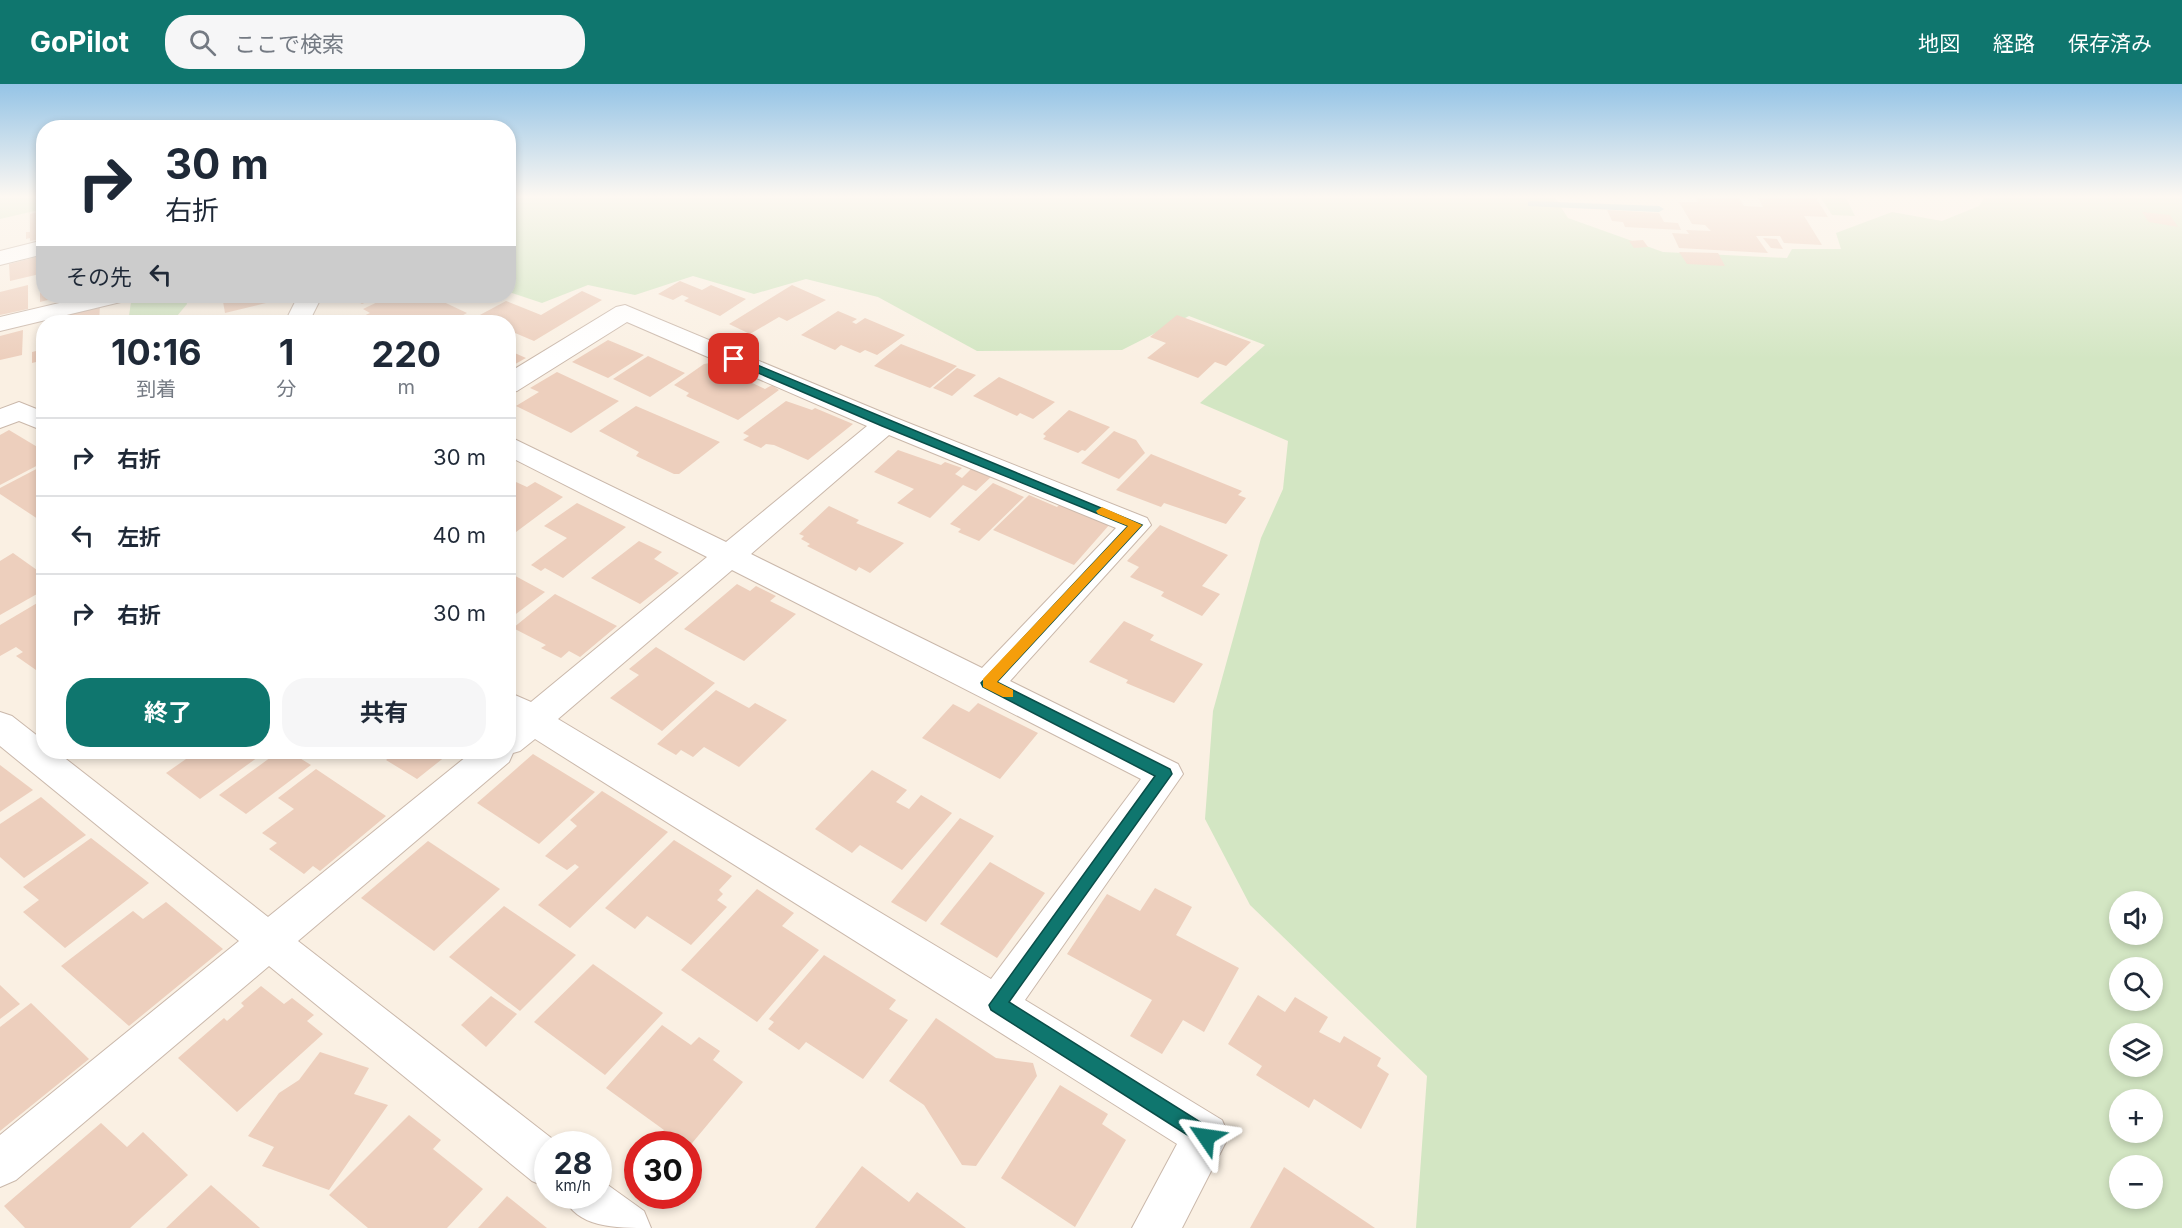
<!DOCTYPE html>
<html lang="ja">
<meta charset="utf-8">
<style>
:root{--surface:#fff;--page:#f6f6f7;--text:#1f2937;--muted:#747a83;--line:#e0e1e3;--accent:#0f766e}
body{margin:0;font-family:Inter,"Noto Sans JP",sans-serif;background:var(--page);color:var(--text);height:100vh;display:flex;flex-direction:column;font-size:22px;white-space:nowrap}
*{box-sizing:border-box;margin:0}
p{font-size:20px;color:var(--muted)}
.icon{flex:none;width:33px;height:33px;fill:none;stroke:currentColor;stroke-width:2;stroke-linecap:round;stroke-linejoin:round}
.map{position:relative;flex:1;overflow:hidden}
.side{position:absolute;left:36px;top:231px;width:480px;height:444px;display:flex;flex-direction:column;background:var(--surface);border-radius:24px;box-shadow:0 3px 9px #0003}
.side>*{flex:none}
.banner{position:absolute;left:36px;top:36px;width:480px;height:183px;border-radius:24px;box-shadow:0 3px 9px #0003;background:#fff;color:var(--text);overflow:hidden}
.buttons{position:absolute;left:2109px;top:807px;display:grid;gap:12px}
.buttons a{display:grid;place-items:center;width:54px;height:54px;border-radius:50%;background:var(--surface);box-shadow:0 3px 9px #0003;font-size:30px}
.speed{position:absolute;left:534px;top:1047px;display:flex;gap:12px;font-size:30px;font-weight:700;text-align:center}
.speed>*{display:grid;place-content:center;width:78px;height:78px;border-radius:50%;background:var(--surface);box-shadow:0 3px 9px #0003;line-height:1}
.speed small{font-size:15px;font-weight:400}
.speed .limit{border:9px solid #d22;background:#fff;color:#111}
.pin{position:absolute;display:grid;place-items:center;width:51px;height:51px;color:#fff;margin:-26px;border-radius:12px;box-shadow:0 3px 9px #0006}
.me{position:absolute;width:66px;margin:-33px;rotate:302deg;stroke-linejoin:round;filter:drop-shadow(0 0 4px #0008)}
.turn{display:flex;align-items:center;gap:21px;height:126px;padding:0 30px;font-size:27px}
.turn .icon{width:78px;height:78px;stroke-width:2.5}
.turn b{display:block;font-size:42px;line-height:51px}
.then{display:flex;align-items:center;height:57px;padding:0 30px;background:#0003;gap:12px;font-size:22px}
.eta{display:flex;justify-content:space-evenly;align-items:center;height:102px;text-align:center}
.eta b{font-size:36px;font-weight:700;line-height:42px}
.action{display:flex;gap:12px;margin-top:auto;padding:12px 30px}
.action a{flex:1;height:69px;border-radius:24px;background:var(--accent);color:#fff;font-size:24px;font-weight:700;line-height:69px;text-align:center}
.action a+a{background:var(--page);color:var(--text)}
ul{padding:0;list-style:none}
li{display:flex;align-items:center;gap:18px;height:78px;padding:0 30px;border-top:2px solid var(--line)}
li div{flex:1}
li b{display:block;font-size:22px}
li em{font-style:normal}
header{display:flex;align-items:center;gap:36px;box-sizing:border-box;height:84px;padding:0 30px;background:var(--accent);color:#fff}
header strong{font-size:28px}
nav{display:flex;gap:33px;margin-inline-start:auto;font-size:21px}
.search{width:420px;height:54px;background:var(--page);display:flex;align-items:center;gap:15px;box-sizing:border-box;padding:0 21px;border-radius:24px;color:var(--muted);font-size:22px}
.map>svg:first-child{display:block}
</style>
<header>
<strong>GoPilot</strong>
<div class="search"><svg class="icon" aria-label="search" viewBox="0 0 24 24"><circle cx="10" cy="10" r="6"/><path d="M15 15l6 6"/></svg>ここで検索</div>
<nav><a>地図</a><a>経路</a><a>保存済み</a></nav>
</header>
<div class="map">
<svg width="2182" height="1144" viewBox="0 0 2182 1144">
<rect width="100%" height="100%" fill="#faf0e3"/>
<!-- green -->
<g fill="#d3e6c3" fill-rule="evenodd">
<path d="M 0,114 L 43,114 L 43,125 L 0,135 Z"/>
<path d="M 509,114 L 1555,114 L 1568,134 L 1663,168 L 1787,174 L 1792,165 L 1841,165 L 1836,149 L 1892,128 L 1942,137 L 1979,122 L 1984,114 L 2182,114 L 2182,1144 L 1416,1144 L 1427,992 L 1250,821 L 1205,735 L 1213,627 L 1261,454 L 1283,405 L 1288,357 L 1200,319 L 1265,261 L 1189,232 L 1122,266 L 977,267 L 878,213 L 806,195 L 754,210 L 693,192 L 635,211 L 588,201 L 542,219 L 509,208 ZM 2120,818 L 2152,818 L 2152,850 L 2120,850 ZM 2120,884 L 2152,884 L 2152,916 L 2120,916 ZM 2120,950 L 2152,950 L 2152,982 L 2120,982 ZM 2120,1016 L 2152,1016 L 2152,1048 L 2120,1048 ZM 2120,1082 L 2152,1082 L 2152,1114 L 2120,1114 Z"/>
<path d="M 1821,114 L 1846,114 L 1855,132 L 1832,131 Z"/>
<path d="M 132,212 L 186,212 L 187,220 L 172,238 L 128,238 Z"/>
</g>
<g fill="none" stroke-linecap="round" stroke-linejoin="round">
<!-- stream -->
<path fill="#a1ccd2" fill-rule="evenodd" d="M 1531,117 L 1659,122 L 1664,125 L 1659,128 L 1528,122 L 1528,118 Z"/>
</g>
<!-- building -->
<g fill="#edcfbd">
<path d="M 1696,114 L 1739,114 L 1744,122 L 1763,123 L 1758,114 L 1816,114 L 1828,133 L 1804,132 L 1822,161 L 1784,159 L 1780,152 L 1756,152 L 1768,169 L 1679,164 L 1672,149 L 1689,150 L 1686,146 L 1711,147 L 1705,141 L 1692,140 L 1679,118 L 1698,118 Z"/>
<path d="M 1607,126 L 1659,129 L 1664,138 L 1678,139 L 1681,146 L 1625,143 L 1623,138 L 1612,137 Z"/>
<path d="M 44,127 L 44,154 L 30,157 L 30,154 L 26,155 L 26,148 L 30,148 L 30,130 Z"/>
<path d="M 2142,128 L 2170,131 L 2178,143 L 2149,138 Z"/>
<path d="M 1763,154 L 1777,155 L 1783,165 L 1771,164 Z"/>
<path d="M 1643,156 L 1648,163 L 1634,164 L 1629,157 Z"/>
<path d="M 1679,168 L 1718,169 L 1725,182 L 1687,180 Z"/>
<path d="M 44,171 L 44,189 L 10,197 L 9,180 Z"/>
<path d="M 680,197 L 702,206 L 711,201 L 746,215 L 720,232 L 684,217 L 689,214 L 682,211 L 673,216 L 658,210 Z"/>
<path d="M 40,200 L 44,200 L 44,212 L 63,212 L 40,218 Z"/>
<path d="M 28,201 L 28,225 L 0,231 L 0,208 Z"/>
<path d="M 792,201 L 826,216 L 787,237 L 779,233 L 750,250 L 729,240 Z"/>
<path d="M 582,207 L 602,216 L 534,257 L 508,246 L 508,238 L 492,238 L 478,232 L 506,217 L 541,231 Z"/>
<path d="M 222,212 L 277,212 L 278,216 L 225,229 Z"/>
<path d="M 349,212 L 380,212 L 362,220 Z"/>
<path d="M 390,212 L 431,212 L 467,229 L 450,238 L 368,238 L 359,234 L 370,229 L 363,225 Z"/>
<path d="M 100,221 L 99,238 L 47,238 L 48,233 Z"/>
<path d="M 838,227 L 857,235 L 852,238 L 856,240 L 865,234 L 905,251 L 877,271 L 865,266 L 860,269 L 841,261 L 835,266 L 801,251 Z"/>
<path d="M 1177,231 L 1251,258 L 1226,282 L 1215,278 L 1198,294 L 1147,274 L 1166,259 L 1150,253 Z"/>
<path d="M 23,246 L 22,271 L 0,276 L 0,252 Z"/>
<path d="M 608,256 L 644,271 L 608,294 L 572,278 Z"/>
<path d="M 901,260 L 957,282 L 930,304 L 874,282 Z"/>
<path d="M 44,265 L 44,276 L 32,279 L 32,268 Z"/>
<path d="M 508,266 L 526,274 L 508,284 Z"/>
<path d="M 648,272 L 685,289 L 650,313 L 613,295 Z"/>
<path d="M 710,279 L 765,305 L 772,301 L 779,306 L 738,336 L 686,312 L 689,309 L 674,301 L 704,280 Z"/>
<path d="M 957,284 L 976,291 L 952,312 L 933,304 Z"/>
<path d="M 557,288 L 619,317 L 571,349 L 516,322 L 539,308 L 530,304 Z"/>
<path d="M 999,293 L 1055,318 L 1033,335 L 1020,329 L 1017,332 L 973,312 Z"/>
<path d="M 786,317 L 812,326 L 815,324 L 853,340 L 808,376 L 774,361 L 766,360 L 761,364 L 743,356 L 749,352 L 743,349 Z"/>
<path d="M 636,322 L 720,358 L 679,390 L 674,390 L 636,372 L 639,368 L 599,347 Z"/>
<path d="M 1069,326 L 1110,343 L 1085,367 L 1082,366 L 1078,369 L 1043,355 L 1046,352 L 1043,350 Z"/>
<path d="M 9,346 L 44,367 L 44,378 L 0,401 L 0,351 Z"/>
<path d="M 1114,347 L 1136,356 L 1145,369 L 1119,395 L 1081,379 Z"/>
<path d="M 898,366 L 941,381 L 945,378 L 962,384 L 955,390 L 962,394 L 972,384 L 992,392 L 976,407 L 963,401 L 930,434 L 897,419 L 914,405 L 874,388 Z"/>
<path d="M 1151,370 L 1242,407 L 1238,411 L 1246,414 L 1226,440 L 1164,419 L 1161,423 L 1116,406 Z"/>
<path d="M 44,381 L 44,439 L 0,410 L 0,404 Z"/>
<path d="M 516,398 L 527,403 L 535,398 L 563,413 L 512,451 L 508,449 L 508,400 Z"/>
<path d="M 993,399 L 1024,413 L 979,457 L 958,448 L 961,445 L 950,440 Z"/>
<path d="M 1029,411 L 1057,423 L 1061,419 L 1110,440 L 1074,481 L 993,446 Z"/>
<path d="M 577,419 L 626,443 L 563,494 L 545,484 L 541,487 L 531,481 L 567,454 L 544,442 Z"/>
<path d="M 829,422 L 859,436 L 856,439 L 904,459 L 870,489 L 859,483 L 856,487 L 807,462 L 810,460 L 801,455 L 804,452 L 799,450 Z"/>
<path d="M 1160,441 L 1228,471 L 1202,502 L 1220,510 L 1202,532 L 1161,512 L 1164,508 L 1130,493 L 1139,483 L 1127,477 Z"/>
<path d="M 639,457 L 662,468 L 654,475 L 679,489 L 640,520 L 591,494 Z"/>
<path d="M 13,469 L 44,491 L 44,506 L 0,531 L 0,477 Z"/>
<path d="M 508,488 L 545,508 L 508,536 Z"/>
<path d="M 737,500 L 750,507 L 756,502 L 776,512 L 770,517 L 796,530 L 744,577 L 684,545 Z"/>
<path d="M 555,510 L 617,542 L 580,573 L 569,567 L 561,574 L 541,564 L 546,561 L 513,544 Z"/>
<path d="M 44,515 L 44,582 L 36,586 L 16,572 L 23,568 L 16,563 L 0,572 L 0,541 Z"/>
<path d="M 1124,537 L 1154,551 L 1150,556 L 1203,580 L 1174,619 L 1126,599 L 1128,596 L 1089,578 Z"/>
<path d="M 656,563 L 715,599 L 662,647 L 610,614 L 639,591 L 629,585 Z"/>
<path d="M 716,606 L 749,624 L 755,619 L 787,636 L 739,683 L 704,663 L 693,673 L 681,666 L 676,671 L 657,660 Z"/>
<path d="M 978,619 L 1038,649 L 1000,695 L 922,654 L 953,620 L 969,628 Z"/>
<path d="M 196,668 L 265,668 L 200,715 L 166,689 Z"/>
<path d="M 278,668 L 290,668 L 311,681 L 246,730 L 219,711 Z"/>
<path d="M 392,668 L 451,668 L 417,695 L 386,676 L 395,669 Z"/>
<path d="M 533,670 L 595,708 L 539,760 L 477,719 Z"/>
<path d="M 0,681 L 33,706 L 0,728 Z"/>
<path d="M 316,685 L 386,732 L 320,787 L 313,782 L 304,790 L 269,765 L 277,759 L 262,749 L 294,725 L 278,714 Z"/>
<path d="M 872,686 L 907,706 L 896,718 L 909,725 L 921,711 L 952,729 L 902,786 L 860,761 L 852,769 L 815,745 Z"/>
<path d="M 602,707 L 668,748 L 570,844 L 538,821 L 579,783 L 575,780 L 567,786 L 545,772 L 577,742 L 570,736 Z"/>
<path d="M 41,713 L 86,751 L 24,794 L 0,773 L 0,740 Z"/>
<path d="M 960,734 L 994,752 L 926,838 L 891,818 Z"/>
<path d="M 91,754 L 149,799 L 65,864 L 23,828 L 39,816 L 23,803 Z"/>
<path d="M 674,756 L 732,792 L 719,806 L 723,810 L 717,816 L 727,823 L 691,861 L 647,832 L 635,845 L 605,824 Z"/>
<path d="M 428,757 L 500,805 L 434,867 L 361,814 Z"/>
<path d="M 990,778 L 1045,809 L 997,874 L 940,840 Z"/>
<path d="M 1155,804 L 1192,823 L 1176,851 L 1239,884 L 1204,948 L 1183,936 L 1162,970 L 1130,952 L 1152,916 L 1067,870 L 1107,810 L 1140,827 Z"/>
<path d="M 757,805 L 794,829 L 782,842 L 819,866 L 757,938 L 681,886 Z"/>
<path d="M 166,818 L 223,865 L 129,942 L 61,882 L 133,827 L 143,835 Z"/>
<path d="M 504,822 L 576,871 L 520,927 L 449,873 Z"/>
<path d="M 824,871 L 896,916 L 889,925 L 908,936 L 863,995 L 806,958 L 799,966 L 768,945 L 774,938 L 769,935 Z"/>
<path d="M 593,880 L 663,929 L 605,991 L 534,938 Z"/>
<path d="M 0,901 L 20,920 L 0,935 Z"/>
<path d="M 261,902 L 284,920 L 292,914 L 314,931 L 307,937 L 323,950 L 237,1028 L 178,974 L 224,934 L 227,937 L 244,922 L 241,919 Z"/>
<path d="M 1258,911 L 1285,928 L 1295,913 L 1328,933 L 1319,948 L 1340,959 L 1344,952 L 1381,974 L 1377,982 L 1389,990 L 1361,1045 L 1314,1015 L 1309,1024 L 1256,991 L 1262,982 L 1228,960 Z"/>
<path d="M 491,912 L 517,930 L 486,963 L 461,941 Z"/>
<path d="M 31,919 L 89,975 L 0,1047 L 0,943 Z"/>
<path d="M 936,934 L 996,974 L 1033,979 L 1037,992 L 976,1082 L 962,1081 L 924,1021 L 889,997 Z"/>
<path d="M 662,941 L 691,961 L 699,953 L 720,967 L 713,976 L 743,998 L 688,1064 L 688,1060 L 664,1060 L 656,1055 L 664,1046 L 606,1004 Z"/>
<path d="M 320,968 L 369,984 L 354,1010 L 388,1021 L 329,1106 L 262,1082 L 274,1063 L 248,1052 L 279,1009 L 299,996 Z"/>
<path d="M 1060,1001 L 1108,1030 L 1102,1040 L 1126,1056 L 1075,1143 L 1001,1094 Z"/>
<path d="M 409,1031 L 441,1056 L 433,1065 L 483,1105 L 447,1144 L 368,1144 L 329,1111 Z"/>
<path d="M 101,1039 L 127,1063 L 143,1048 L 188,1091 L 130,1144 L 25,1144 L 4,1122 Z"/>
<path d="M 862,1082 L 909,1118 L 917,1108 L 966,1144 L 815,1144 Z"/>
<path d="M 1284,1083 L 1375,1144 L 1250,1144 Z"/>
<path d="M 211,1101 L 260,1144 L 166,1144 Z"/>
<path d="M 507,1112 L 547,1144 L 478,1144 Z"/>
</g>
<g fill="none" stroke-linecap="round" stroke-linejoin="round">
<!-- street casing -->
<g stroke="#cab8ab" stroke-width="2">
<g id="street">
<path d="M 44,156 L 44,170 L 0,181 L 0,167 Z"/>
<path d="M 89,212 L 129,212 L 125,217 L 0,247 L 0,233 Z"/>
<path d="M 298,212 L 322,212 L 309,238 L 285,238 Z"/>
<path d="M 625,221 L 896,334 L 1147,434 L 1151,441 L 1010,597 L 1178,680 L 1183,690 L 1025,916 L 1222,1036 L 1229,1052 L 1182,1144 L 1132,1144 L 1177,1060 L 535,655 L 520,667 L 513,669 L 509,678 L 298,857 L 559,1060 L 548,1060 L 548,1104 L 532,1097 L 269,882 L 16,1096 L 0,1103 L 0,1051 L 239,857 L 0,662 L 0,628 L 12,632 L 44,657 L 44,668 L 57,668 L 268,833 L 472,668 L 508,668 L 508,608 L 531,618 L 707,473 L 508,372 L 508,352 L 726,458 L 867,342 L 627,238 L 517,307 L 508,309 L 508,289 L 616,223 ZM 889,351 L 1116,444 L 982,584 L 751,470 ZM 732,486 L 1141,695 L 991,895 L 558,635 Z"/>
<path d="M 19,318 L 44,328 L 44,347 L 19,337 L 0,344 L 0,325 Z"/>
<path d="M 598,1094 L 644,1127 L 651,1144 C 614,1144 577,1144 563,1112 L 598,1112 Z"/>
</g>
</g>
<!-- street -->
<use href="#street" fill="#fff" fill-rule="evenodd"/>
</g>
<!-- sky -->
<linearGradient id="sky" x2="0" y2="1"><stop stop-color="#95c4e6"/><stop offset="0.41" stop-color="#fdf8f2"/><stop offset="1" stop-color="#fdf8f2" stop-opacity="0"/></linearGradient>
<rect width="2182" height="275" fill="url(#sky)"/>
<!-- route -->
<path fill="#0f766e" stroke="#0a4d48" stroke-width="1.5" d="M 730,273 L 738,273 L 1142,441 L 997,598 L 1170,685 L 1172,690 L 1009,918 L 1213,1046 L 1216,1053 L 1213,1059 L 1206,1062 L 1200,1059 L 991,926 L 989,921 L 1155,692 L 983,603 L 981,599 L 1128,442 L 882,342 L 730,277 Z"/>
<!-- slow -->
<path fill="#f59e0b" d="M 1102,423 L 1142,441 L 997,598 L 1013,606 L 1013,613 L 1003,613 L 983,603 L 983,595 L 1128,442 L 1098,430 L 1096,427 Z"/>
</svg>
<div class="buttons">
<a><svg class="icon" aria-label="sound" viewBox="0 0 24 24"><path d="M4 9h4l5-4v14l-5-4H4zM17 9q2 3 0 6"/></svg></a>
<a><svg class="icon" aria-label="search" viewBox="0 0 24 24"><circle cx="10" cy="10" r="6"/><path d="M15 15l6 6"/></svg></a>
<a><svg class="icon" aria-label="layers" viewBox="0 0 24 24"><path d="M12 4l9 5-9 5-9-5zM3 14l9 5 9-5"/></svg></a>
<a>+</a>
<a>−</a>
</div>
<div class="speed"><div>28<small>km/h</small></div><div class="limit">30</div></div>
<div class="pin" style="left:734px;top:275px;background:#d93025"><svg class="icon" aria-label="arrive" viewBox="0 0 24 24"><path d="M6 21V4h12l-3 4 3 4H6"/></svg></div>
<svg class="me" style="left:1206px;top:1053px" viewBox="-20 -20 40 40"><path d="M0-17L14 15 0 8-14 15z" fill="#0f766e" stroke="#fff" stroke-width="4"/></svg>
<div class="banner">
<div class="turn"><svg class="icon" aria-label="right" viewBox="0 0 24 24"><path d="M7 20v-9h11M14 6l5 5-5 5"/></svg><div><b>30 m</b>右折</div></div>
<div class="then">その先<svg class="icon" aria-label="left" viewBox="0 0 24 24"><path d="M17 20v-9H6M10 6l-5 5 5 5"/></svg></div>
</div>
<section class="side">
<div class="eta">
<div><b>10:16</b><p>到着</p></div>
<div><b>1</b><p>分</p></div>
<div><b>220</b><p>m</p></div>
</div>
<ul>
<li><svg class="icon" aria-label="right" viewBox="0 0 24 24"><path d="M7 20v-9h11M14 6l5 5-5 5"/></svg><div><b>右折</b></div><em>30 m</em></li>
<li><svg class="icon" aria-label="left" viewBox="0 0 24 24"><path d="M17 20v-9H6M10 6l-5 5 5 5"/></svg><div><b>左折</b></div><em>40 m</em></li>
<li><svg class="icon" aria-label="right" viewBox="0 0 24 24"><path d="M7 20v-9h11M14 6l5 5-5 5"/></svg><div><b>右折</b></div><em>30 m</em></li>
</ul>
<div class="action"><a>終了</a><a>共有</a></div>
</section>
</div>
